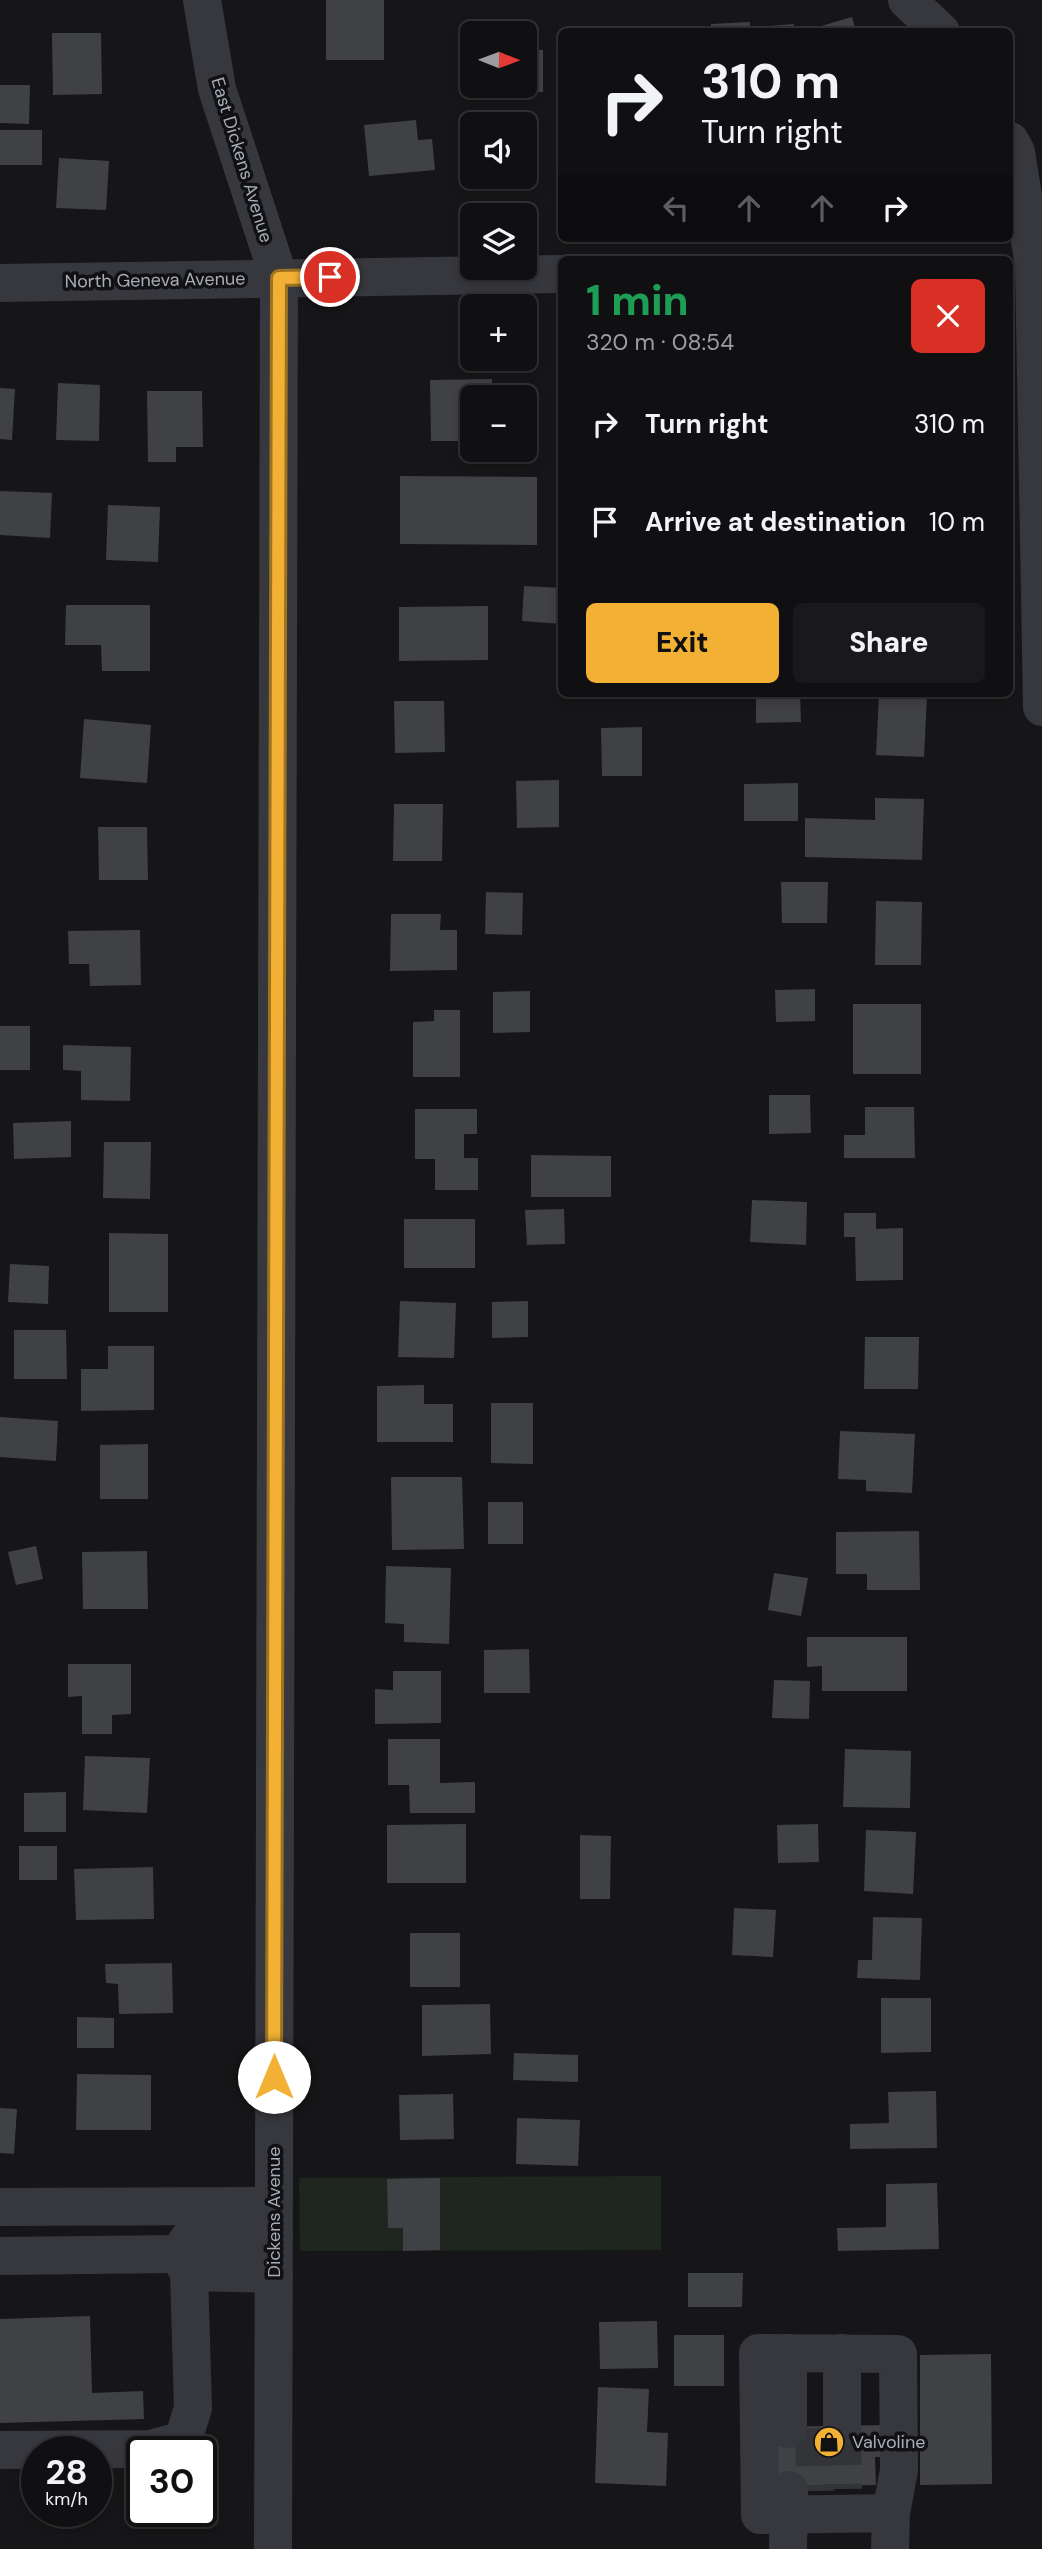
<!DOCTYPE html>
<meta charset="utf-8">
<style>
:root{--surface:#101012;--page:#19191b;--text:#f1f3f6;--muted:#9c9d9f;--line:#303032;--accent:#f2b134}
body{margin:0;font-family:"DM Sans",sans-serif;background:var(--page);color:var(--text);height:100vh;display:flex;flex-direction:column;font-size:26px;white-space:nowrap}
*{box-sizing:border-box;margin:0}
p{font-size:23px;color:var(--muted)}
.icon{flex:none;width:38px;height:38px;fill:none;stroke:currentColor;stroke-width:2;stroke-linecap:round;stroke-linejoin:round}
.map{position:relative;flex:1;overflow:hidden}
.details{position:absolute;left:558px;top:256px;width:455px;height:441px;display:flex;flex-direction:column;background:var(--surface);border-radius:10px;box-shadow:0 4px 10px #0003,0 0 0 2px var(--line)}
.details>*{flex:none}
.hud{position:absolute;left:558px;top:28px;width:455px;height:214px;border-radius:10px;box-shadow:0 4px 10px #0003,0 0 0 2px var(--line);background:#101012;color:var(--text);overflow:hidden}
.needle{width:46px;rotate:91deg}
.buttons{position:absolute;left:460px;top:21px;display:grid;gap:14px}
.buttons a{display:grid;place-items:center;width:77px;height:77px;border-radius:10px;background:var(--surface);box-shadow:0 4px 10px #0003,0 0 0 2px var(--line);font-size:35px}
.speed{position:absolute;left:21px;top:2436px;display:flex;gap:14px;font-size:35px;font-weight:700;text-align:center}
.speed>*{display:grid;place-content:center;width:91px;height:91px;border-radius:50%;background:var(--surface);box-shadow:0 4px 10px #0003,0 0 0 2px var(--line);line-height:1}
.speed small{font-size:18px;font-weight:400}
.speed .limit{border:4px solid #111;border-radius:10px;background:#fff;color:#111}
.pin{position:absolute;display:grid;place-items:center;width:60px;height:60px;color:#fff;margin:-30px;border:4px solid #fff;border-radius:50%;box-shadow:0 2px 7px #0007}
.me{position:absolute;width:77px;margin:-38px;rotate:0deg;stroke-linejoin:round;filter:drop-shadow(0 0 5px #0008)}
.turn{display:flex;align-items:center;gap:24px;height:147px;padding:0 28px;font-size:32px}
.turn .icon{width:91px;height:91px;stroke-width:2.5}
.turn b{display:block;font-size:49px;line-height:60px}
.lanes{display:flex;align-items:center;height:66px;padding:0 28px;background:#0003;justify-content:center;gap:35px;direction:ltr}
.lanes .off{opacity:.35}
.round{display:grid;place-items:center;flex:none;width:74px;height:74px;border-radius:10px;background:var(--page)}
.head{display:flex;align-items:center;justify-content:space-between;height:119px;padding:0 28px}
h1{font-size:42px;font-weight:800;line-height:52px;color:#1e9e55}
.cta{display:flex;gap:14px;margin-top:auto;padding:14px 28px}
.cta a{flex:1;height:80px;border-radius:10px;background:var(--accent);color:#111;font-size:28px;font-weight:800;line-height:80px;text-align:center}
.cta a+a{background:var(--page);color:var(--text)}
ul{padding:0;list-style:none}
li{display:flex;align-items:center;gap:21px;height:98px;padding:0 28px}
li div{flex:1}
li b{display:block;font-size:26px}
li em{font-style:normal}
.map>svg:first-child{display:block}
</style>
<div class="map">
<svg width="1042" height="2549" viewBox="0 0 1042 2549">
<rect width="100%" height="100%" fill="#161618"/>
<!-- green -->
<path fill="#1e261f" d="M 661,2176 L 661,2250 L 300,2251 L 299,2178 Z"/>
<!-- building -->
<g fill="#404145">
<rect x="326" y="0" width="58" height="60"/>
<path d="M 852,17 L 856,32 L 812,32 L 811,29 Z"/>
<path d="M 750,22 L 750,32 L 711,32 L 711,24 Z"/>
<path d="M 794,24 L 794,32 L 757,32 L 756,27 Z"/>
<path d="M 52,33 L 101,33 L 102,94 L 53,95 Z"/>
<path d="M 525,50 L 543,50 L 543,92 L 503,92 L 503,86 L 525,86 Z"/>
<path d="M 0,85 L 30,85 L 29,124 L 0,123 Z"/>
<path d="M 514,118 L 514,124 L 472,124 L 472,166 L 461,166 L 460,119 Z"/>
<path d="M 416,120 L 418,140 L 432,139 L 435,170 L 369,176 L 364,125 Z"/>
<rect x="0" y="130" width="42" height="35"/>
<path d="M 59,158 L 109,161 L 106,210 L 56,208 Z"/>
<path d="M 492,379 L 492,397 L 472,397 L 472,441 L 431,441 L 430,380 Z"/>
<path d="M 58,383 L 100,385 L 99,441 L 56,440 Z"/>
<path d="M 0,388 L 15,389 L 12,440 L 0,439 Z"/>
<path d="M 147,391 L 202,391 L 203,447 L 176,447 L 176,462 L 148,462 Z"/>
<rect x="559" y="414" width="3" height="43"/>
<path d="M 400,476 L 537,477 L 537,545 L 400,544 Z"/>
<path d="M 0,491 L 52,493 L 50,538 L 0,535 Z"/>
<path d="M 108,505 L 160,507 L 158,562 L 106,560 Z"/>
<path d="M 524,586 L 562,588 L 562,624 L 522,621 Z"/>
<path d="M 66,605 L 150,605 L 150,671 L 102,671 L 101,645 L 65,645 Z"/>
<path d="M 488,606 L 488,660 L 399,661 L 399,607 Z"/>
<path d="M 756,693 L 800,693 L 801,722 L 756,723 Z"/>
<path d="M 879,694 L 927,697 L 924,757 L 876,755 Z"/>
<path d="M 394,701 L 444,701 L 445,752 L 395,753 Z"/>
<path d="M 84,719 L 151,725 L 147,783 L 80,778 Z"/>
<path d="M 642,727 L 642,776 L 602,776 L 601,728 Z"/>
<path d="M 559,780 L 559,827 L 517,828 L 516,781 Z"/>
<path d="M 798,783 L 798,821 L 744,821 L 744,784 Z"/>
<path d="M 875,798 L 924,799 L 922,860 L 805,857 L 805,818 L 875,820 Z"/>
<path d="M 394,804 L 443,804 L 442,861 L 393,861 Z"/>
<path d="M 98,827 L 147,827 L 148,880 L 99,880 Z"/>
<path d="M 781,882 L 828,882 L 827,923 L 782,923 Z"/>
<path d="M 486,892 L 523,893 L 522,935 L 485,934 Z"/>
<path d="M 876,901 L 922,902 L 921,965 L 875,965 Z"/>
<path d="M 391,914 L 441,914 L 440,930 L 457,930 L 457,970 L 390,971 Z"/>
<path d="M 140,930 L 141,985 L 90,986 L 89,964 L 69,964 L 68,931 Z"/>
<path d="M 815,989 L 815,1021 L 776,1022 L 775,990 Z"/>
<path d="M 530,991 L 530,1032 L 493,1033 L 493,992 Z"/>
<rect x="853" y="1004" width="68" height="70"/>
<path d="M 434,1010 L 460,1010 L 460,1077 L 413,1077 L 413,1022 L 434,1021 Z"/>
<rect x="0" y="1026" width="30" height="44"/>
<path d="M 63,1045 L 131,1047 L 130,1101 L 81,1100 L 81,1071 L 63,1070 Z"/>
<path d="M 769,1095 L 810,1095 L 811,1133 L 769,1134 Z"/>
<path d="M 865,1107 L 914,1107 L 915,1158 L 844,1158 L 844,1135 L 865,1135 Z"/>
<path d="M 415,1109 L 477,1109 L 477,1134 L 464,1134 L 464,1158 L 478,1158 L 478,1190 L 435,1190 L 435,1159 L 415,1159 Z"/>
<path d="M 71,1121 L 71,1157 L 14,1159 L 13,1123 Z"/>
<path d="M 104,1142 L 151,1142 L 150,1199 L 103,1198 Z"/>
<path d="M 531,1155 L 611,1156 L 611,1197 L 531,1197 Z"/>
<path d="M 752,1200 L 807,1202 L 806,1245 L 750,1242 Z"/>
<path d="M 564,1209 L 565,1244 L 527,1245 L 525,1210 Z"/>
<path d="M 844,1213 L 876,1213 L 876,1229 L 903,1228 L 903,1280 L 856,1281 L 855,1237 L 844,1237 Z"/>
<rect x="404" y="1219" width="71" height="49"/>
<path d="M 109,1233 L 168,1234 L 168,1312 L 109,1312 Z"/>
<path d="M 10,1264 L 49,1266 L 48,1304 L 8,1302 Z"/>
<path d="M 400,1301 L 456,1303 L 454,1358 L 398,1357 Z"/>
<path d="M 528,1301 L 528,1337 L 492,1338 L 492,1302 Z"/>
<path d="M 14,1330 L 66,1330 L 67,1379 L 14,1379 Z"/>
<path d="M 865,1337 L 919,1337 L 918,1389 L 864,1389 Z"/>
<path d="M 108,1346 L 154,1346 L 154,1410 L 81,1411 L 81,1369 L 108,1369 Z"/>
<path d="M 424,1385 L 424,1404 L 453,1404 L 453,1442 L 377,1442 L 377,1386 Z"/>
<path d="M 491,1403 L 533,1403 L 533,1464 L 491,1463 Z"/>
<path d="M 0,1417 L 58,1421 L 56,1461 L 0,1457 Z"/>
<path d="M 840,1431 L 915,1434 L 912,1493 L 866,1491 L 866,1480 L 838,1479 Z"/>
<path d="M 148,1444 L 148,1499 L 100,1499 L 100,1445 Z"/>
<path d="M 391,1477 L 462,1477 L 464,1549 L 392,1550 Z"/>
<rect x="488" y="1502" width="35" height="42"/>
<path d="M 919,1531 L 920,1590 L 867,1590 L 867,1574 L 836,1574 L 836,1532 Z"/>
<path d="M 36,1546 L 43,1579 L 16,1585 L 8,1552 Z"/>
<path d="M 147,1551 L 148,1609 L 83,1609 L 82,1552 Z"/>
<path d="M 386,1566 L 451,1568 L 449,1644 L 404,1642 L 404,1624 L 385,1623 Z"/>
<path d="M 774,1573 L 808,1578 L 801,1616 L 768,1610 Z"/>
<path d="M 807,1637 L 907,1637 L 907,1691 L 822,1691 L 822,1666 L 807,1667 Z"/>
<path d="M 529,1649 L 530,1693 L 484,1693 L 484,1650 Z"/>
<path d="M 68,1664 L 131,1664 L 131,1714 L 112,1715 L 112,1734 L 82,1734 L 82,1696 L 68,1697 Z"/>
<path d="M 393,1671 L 441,1671 L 441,1723 L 375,1724 L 375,1689 L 393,1690 Z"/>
<path d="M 774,1680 L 810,1681 L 809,1719 L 772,1718 Z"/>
<path d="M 388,1739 L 440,1739 L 440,1783 L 475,1782 L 475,1813 L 410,1813 L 409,1785 L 388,1785 Z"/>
<path d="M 845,1749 L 911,1751 L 910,1808 L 843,1807 Z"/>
<path d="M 85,1756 L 150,1758 L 147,1813 L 83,1810 Z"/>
<path d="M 66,1792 L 66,1832 L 24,1832 L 24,1793 Z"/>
<path d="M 466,1824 L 466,1883 L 387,1883 L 387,1825 Z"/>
<path d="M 818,1824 L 819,1862 L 778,1863 L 777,1825 Z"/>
<path d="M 866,1830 L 916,1832 L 913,1894 L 864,1891 Z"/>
<path d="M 580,1835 L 611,1836 L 610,1899 L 580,1899 Z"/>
<rect x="19" y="1846" width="38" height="34"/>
<path d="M 153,1867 L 154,1919 L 76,1920 L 74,1869 Z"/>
<path d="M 734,1908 L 776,1910 L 773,1957 L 732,1955 Z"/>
<path d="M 873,1917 L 922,1918 L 920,1980 L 857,1978 L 858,1960 L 872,1960 Z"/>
<rect x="410" y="1933" width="50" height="54"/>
<path d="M 172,1963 L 173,2013 L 119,2014 L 118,1984 L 106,1983 L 105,1964 Z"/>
<path d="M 881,1998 L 931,1998 L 931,2052 L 881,2053 Z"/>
<path d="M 490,2004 L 491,2054 L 422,2056 L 422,2005 Z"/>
<path d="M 77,2017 L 114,2018 L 114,2048 L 77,2048 Z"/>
<path d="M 514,2053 L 578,2055 L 578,2082 L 513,2080 Z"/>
<path d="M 77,2074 L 151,2075 L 151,2130 L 76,2130 Z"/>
<path d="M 936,2091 L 937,2148 L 850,2149 L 850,2124 L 889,2123 L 888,2092 Z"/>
<path d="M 453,2094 L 454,2139 L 400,2140 L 399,2095 Z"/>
<path d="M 0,2108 L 17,2109 L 14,2154 L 0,2153 Z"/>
<path d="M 517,2118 L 580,2120 L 578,2166 L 516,2164 Z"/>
<path d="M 440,2178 L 440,2250 L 403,2251 L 403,2228 L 388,2228 L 387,2179 Z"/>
<path d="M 937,2183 L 939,2249 L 838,2251 L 837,2228 L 886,2227 L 886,2184 Z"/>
<path d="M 688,2273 L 743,2273 L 742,2307 L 688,2307 Z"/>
<path d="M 90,2316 L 92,2393 L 143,2391 L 144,2419 L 0,2423 L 0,2319 Z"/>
<path d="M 657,2321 L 658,2368 L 600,2369 L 599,2322 Z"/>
<rect x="674" y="2335" width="50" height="51"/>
<path d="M 991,2354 L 992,2484 L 920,2485 L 920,2355 Z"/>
<path d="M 598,2387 L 649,2389 L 647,2432 L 668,2433 L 666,2486 L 595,2483 Z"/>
<path d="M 886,2425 L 887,2457 L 875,2457 L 876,2485 L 772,2487 L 771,2427 Z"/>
</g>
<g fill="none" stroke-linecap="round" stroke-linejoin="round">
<!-- minor-tunnel -->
<g stroke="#333438" stroke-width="38" stroke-dasharray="38 19" stroke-linecap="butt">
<path d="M 842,2427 L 843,2489"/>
<path d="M 814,2428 L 815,2491"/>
</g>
<!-- minor -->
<g stroke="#37383d" stroke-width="38">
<path d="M 202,0 L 217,89 L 279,278 L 273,2549"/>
<path d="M 907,0 L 941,32"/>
<path d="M 1010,141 L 1016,152 L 1034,266 L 1042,707"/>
<path d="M 0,283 L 562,274"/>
<path d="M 0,2207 L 273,2206"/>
<path d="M 0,2256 L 178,2254"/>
<path d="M 274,2274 L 189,2272 L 178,2254 L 188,2240 L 274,2236"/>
<path d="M 842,2353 L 842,2427"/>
<path d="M 788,2429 L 788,2353"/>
<path d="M 0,2450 L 150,2449 L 183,2440 L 193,2408 L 189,2272"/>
<path d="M 788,2549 L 789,2490"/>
<path d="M 890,2549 L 891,2513 L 899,2470 L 898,2354 L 758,2353 L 760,2515 L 891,2513"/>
</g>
</g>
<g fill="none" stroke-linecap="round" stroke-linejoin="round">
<!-- route casing -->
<g stroke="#9d7322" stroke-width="18">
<path id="route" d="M 274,2077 L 279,278 L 330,277"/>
</g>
<!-- route -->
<use href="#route" stroke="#f2b134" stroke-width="12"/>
</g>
<!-- icons -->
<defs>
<g id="shop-disc" transform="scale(1.575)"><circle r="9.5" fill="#f2b134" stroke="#111113"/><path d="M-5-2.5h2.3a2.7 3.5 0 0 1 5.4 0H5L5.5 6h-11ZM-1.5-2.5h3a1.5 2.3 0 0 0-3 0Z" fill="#111"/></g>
</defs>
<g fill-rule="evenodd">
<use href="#shop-disc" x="829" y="2442"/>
</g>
<g text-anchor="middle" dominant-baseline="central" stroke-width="7" stroke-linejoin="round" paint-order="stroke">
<!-- street labels -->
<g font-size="18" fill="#a8adb8" stroke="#111113">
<text transform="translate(242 160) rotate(73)">East Dickens Avenue</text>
<text transform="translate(155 280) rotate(-1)">North Geneva Avenue</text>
<text transform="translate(274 2212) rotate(-90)">Dickens Avenue</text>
</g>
<!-- poi labels -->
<g font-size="18" fill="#a8adb8" stroke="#111113" text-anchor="start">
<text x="852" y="2442">Valvoline</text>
</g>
</g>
</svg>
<div class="buttons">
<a><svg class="needle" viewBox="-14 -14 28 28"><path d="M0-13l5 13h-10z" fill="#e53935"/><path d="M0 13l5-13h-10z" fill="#9c9d9f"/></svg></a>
<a><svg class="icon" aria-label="sound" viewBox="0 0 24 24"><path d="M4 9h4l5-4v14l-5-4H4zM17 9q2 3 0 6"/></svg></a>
<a><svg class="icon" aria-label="layers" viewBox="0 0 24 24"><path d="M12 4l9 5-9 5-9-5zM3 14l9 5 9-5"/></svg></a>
<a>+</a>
<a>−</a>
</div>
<div class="speed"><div>28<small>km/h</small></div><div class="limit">30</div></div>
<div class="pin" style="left:330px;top:277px;background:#d93025"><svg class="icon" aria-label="arrive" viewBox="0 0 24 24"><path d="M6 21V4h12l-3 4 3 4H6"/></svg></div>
<svg class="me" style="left:274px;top:2077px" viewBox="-20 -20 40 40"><circle r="19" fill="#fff"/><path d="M0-13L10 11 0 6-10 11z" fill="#f2b134"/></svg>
<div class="hud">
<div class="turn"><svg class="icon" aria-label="right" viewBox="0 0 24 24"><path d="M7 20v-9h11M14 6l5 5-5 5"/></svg><div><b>310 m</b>Turn right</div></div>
<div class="lanes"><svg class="icon off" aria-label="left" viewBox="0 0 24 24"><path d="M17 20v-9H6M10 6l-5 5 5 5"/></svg><svg class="icon off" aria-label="ahead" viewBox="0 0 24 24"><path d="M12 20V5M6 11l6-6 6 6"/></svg><svg class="icon off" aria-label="ahead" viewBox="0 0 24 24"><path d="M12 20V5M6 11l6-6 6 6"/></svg><svg class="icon" aria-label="right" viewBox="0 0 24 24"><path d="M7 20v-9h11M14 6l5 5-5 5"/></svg></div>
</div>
<section class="details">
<div class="head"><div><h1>1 min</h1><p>320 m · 08:54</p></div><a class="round" style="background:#d93025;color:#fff"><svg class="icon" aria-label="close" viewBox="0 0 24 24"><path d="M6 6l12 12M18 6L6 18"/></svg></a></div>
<ul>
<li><svg class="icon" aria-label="right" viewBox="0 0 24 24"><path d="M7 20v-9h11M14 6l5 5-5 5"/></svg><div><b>Turn right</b></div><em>310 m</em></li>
<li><svg class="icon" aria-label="arrive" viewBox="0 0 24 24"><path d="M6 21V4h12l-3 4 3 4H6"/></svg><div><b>Arrive at destination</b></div><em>10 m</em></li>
</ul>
<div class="cta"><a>Exit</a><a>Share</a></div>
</section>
</div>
